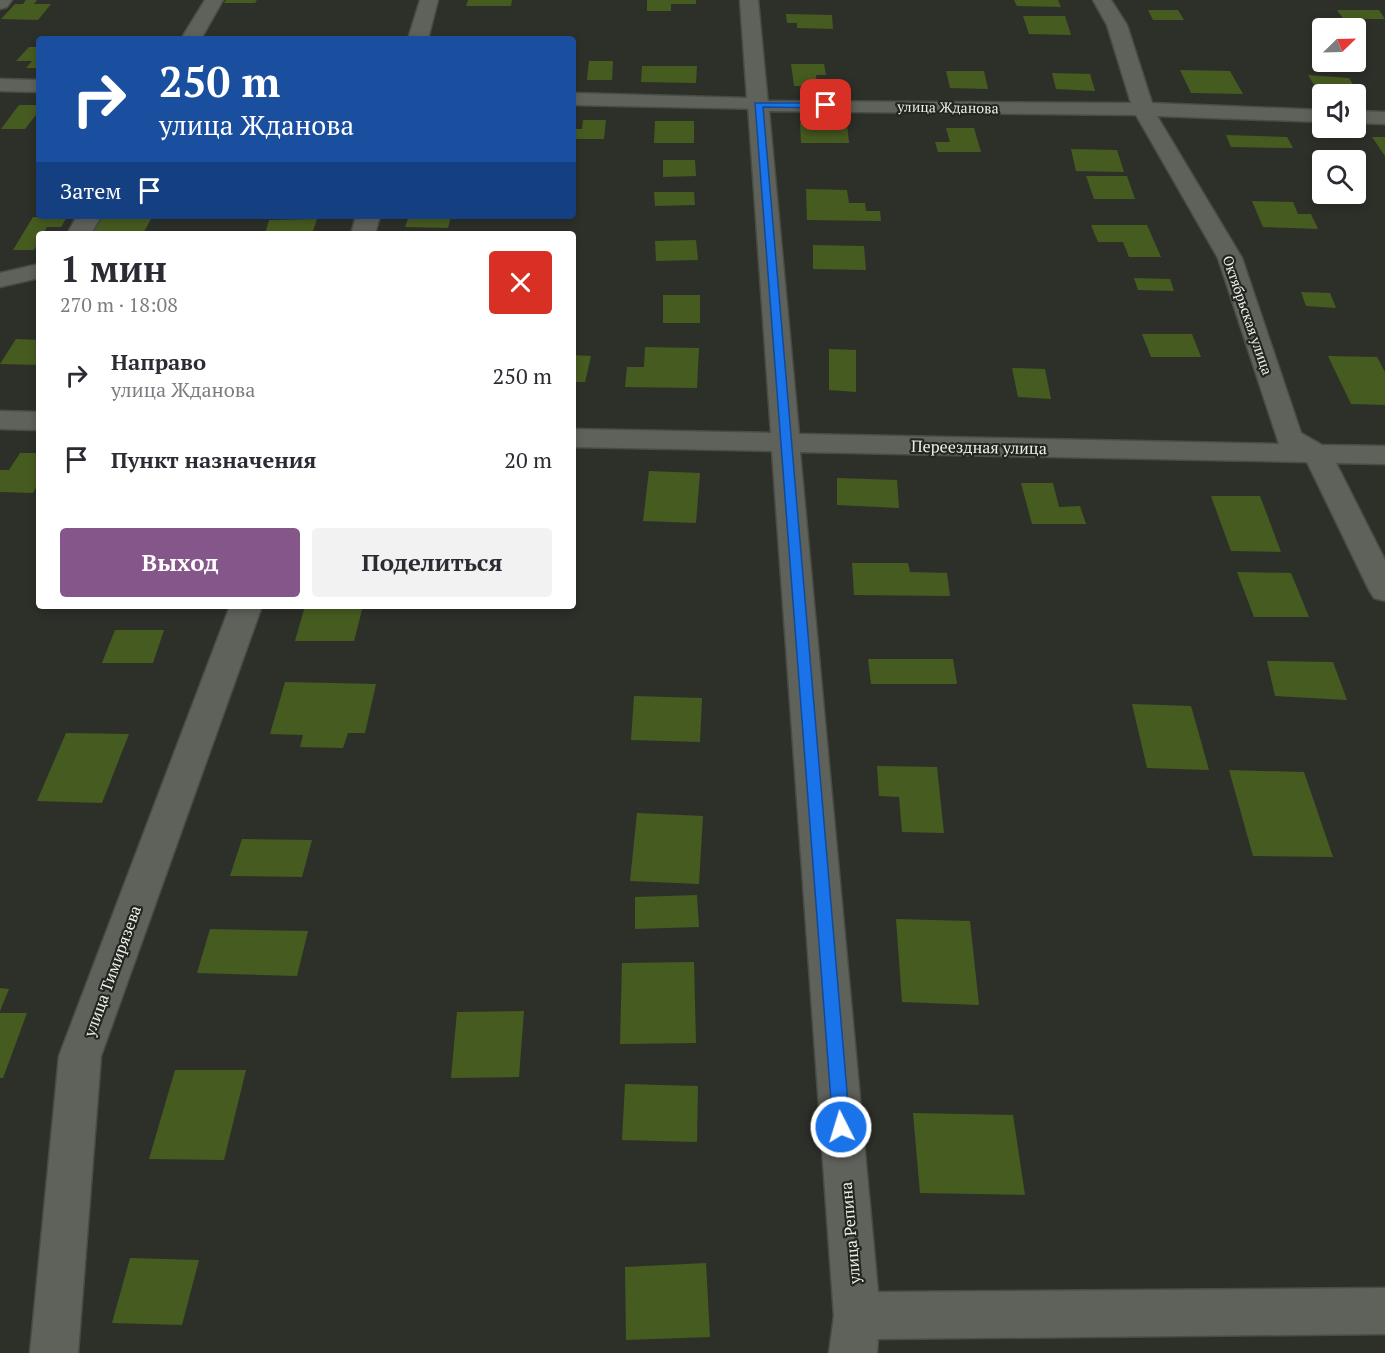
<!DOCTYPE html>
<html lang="ru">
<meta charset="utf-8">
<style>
:root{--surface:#fff;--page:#f2f2f3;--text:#2b2b33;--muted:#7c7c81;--accent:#84568a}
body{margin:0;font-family:"PT Serif",serif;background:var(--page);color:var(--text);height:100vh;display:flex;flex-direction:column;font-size:22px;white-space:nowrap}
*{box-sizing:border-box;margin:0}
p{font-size:20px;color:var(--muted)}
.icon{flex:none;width:33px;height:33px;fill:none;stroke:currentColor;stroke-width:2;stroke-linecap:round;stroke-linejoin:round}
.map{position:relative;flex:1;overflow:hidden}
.details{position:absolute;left:36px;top:231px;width:540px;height:378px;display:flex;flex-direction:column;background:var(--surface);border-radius:6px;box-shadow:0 3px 9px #0003}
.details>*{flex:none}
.banner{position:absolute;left:36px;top:36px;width:540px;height:183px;border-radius:6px;box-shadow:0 3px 9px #0003;background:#1a4fa0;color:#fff;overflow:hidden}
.needle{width:39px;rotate:67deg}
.tools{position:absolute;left:1312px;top:18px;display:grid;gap:12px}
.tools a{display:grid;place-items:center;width:54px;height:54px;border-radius:6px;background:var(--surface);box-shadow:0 3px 9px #0003;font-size:30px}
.pin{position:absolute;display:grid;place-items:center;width:51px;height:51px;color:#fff;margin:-26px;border-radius:12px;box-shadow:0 3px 9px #0006}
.me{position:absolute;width:66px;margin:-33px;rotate:355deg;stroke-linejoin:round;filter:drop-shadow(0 0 4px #0008)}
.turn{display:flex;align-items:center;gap:21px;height:126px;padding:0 24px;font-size:27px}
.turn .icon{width:78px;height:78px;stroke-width:2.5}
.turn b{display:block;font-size:42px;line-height:51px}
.then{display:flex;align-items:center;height:57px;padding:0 24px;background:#0003;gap:12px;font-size:22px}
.round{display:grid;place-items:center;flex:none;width:63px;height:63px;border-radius:6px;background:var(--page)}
.head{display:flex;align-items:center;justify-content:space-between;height:102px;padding:0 24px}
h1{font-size:36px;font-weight:700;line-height:45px}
.cta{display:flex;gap:12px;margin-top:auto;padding:12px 24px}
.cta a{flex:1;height:69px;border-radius:6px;background:var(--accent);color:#fff;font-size:24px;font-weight:700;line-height:69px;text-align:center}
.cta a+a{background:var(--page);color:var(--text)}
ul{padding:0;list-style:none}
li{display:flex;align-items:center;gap:18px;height:84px;padding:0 24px}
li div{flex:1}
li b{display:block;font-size:22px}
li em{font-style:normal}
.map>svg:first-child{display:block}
</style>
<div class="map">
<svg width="1385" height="1353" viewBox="0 0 1385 1353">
<rect width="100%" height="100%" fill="#2d3029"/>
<!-- building -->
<g fill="#465b20">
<path d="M 26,0 L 37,0 L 34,4 L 51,4 L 38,20 L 1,19 L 15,4 L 23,4 Z"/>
<path d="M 226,0 L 257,0 L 255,3 L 224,3 Z"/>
<path d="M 468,0 L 512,0 L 511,6 L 466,6 Z"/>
<path d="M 647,0 L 696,0 L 696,4 L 671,4 L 671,11 L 647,11 Z"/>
<path d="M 1014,0 L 1058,0 L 1061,7 L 1017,6 Z"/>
<path d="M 1148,10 L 1178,10 L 1184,20 L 1153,20 Z"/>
<path d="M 1337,10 L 1379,10 L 1385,19 L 1362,19 L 1366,25 L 1347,24 Z"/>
<path d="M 786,14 L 832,15 L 833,29 L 797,28 L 797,23 L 787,23 Z"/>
<path d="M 1023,16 L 1065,16 L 1071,35 L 1029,34 Z"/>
<path d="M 29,47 L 39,47 L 39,68 L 26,68 L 32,61 L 16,61 Z"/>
<path d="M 589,61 L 613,61 L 612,80 L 587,80 Z"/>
<path d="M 791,64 L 824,64 L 826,75 L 816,75 L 817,86 L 794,86 Z"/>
<path d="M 642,66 L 697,66 L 696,83 L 641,82 Z"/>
<path d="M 1180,70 L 1230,71 L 1243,94 L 1191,93 Z"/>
<path d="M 946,71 L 984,71 L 988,89 L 950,88 Z"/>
<path d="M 1052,73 L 1090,74 L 1095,91 L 1056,89 Z"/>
<path d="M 1308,75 L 1349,78 L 1360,96 L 1320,95 Z"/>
<path d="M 19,105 L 39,105 L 39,111 L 25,129 L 1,129 Z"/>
<path d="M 583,120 L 606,120 L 604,139 L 573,139 L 573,129 L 582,129 Z"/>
<path d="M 655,121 L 694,121 L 694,143 L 654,143 Z"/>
<path d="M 800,123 L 847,124 L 849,143 L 801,143 Z"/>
<path d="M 946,128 L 974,128 L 981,152 L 938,152 L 935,142 L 950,142 Z"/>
<path d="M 1226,135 L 1287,137 L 1293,148 L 1231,147 Z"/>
<path d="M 1372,137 L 1385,137 L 1385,156 Z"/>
<path d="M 1071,149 L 1117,150 L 1124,172 L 1076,171 Z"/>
<path d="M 663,160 L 695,160 L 696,176 L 663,177 Z"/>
<path d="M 1086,176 L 1127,176 L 1135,199 L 1094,199 Z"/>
<path d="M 806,189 L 847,190 L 849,203 L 865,203 L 866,211 L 880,211 L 881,221 L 807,220 Z"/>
<path d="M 654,192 L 694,192 L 695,205 L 655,206 Z"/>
<path d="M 1252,201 L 1293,202 L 1298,214 L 1311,214 L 1318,229 L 1263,227 Z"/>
<path d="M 103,216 L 152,217 L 143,234 L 107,234 L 109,231 L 94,231 Z"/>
<path d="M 409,216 L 451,216 L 448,228 L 405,227 Z"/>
<path d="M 33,217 L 67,217 L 61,227 L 47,227 L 43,234 L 39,234 L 39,241 L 34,250 L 13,250 Z"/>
<path d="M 317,219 L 312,234 L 265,234 L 269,220 Z"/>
<path d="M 1091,225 L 1147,225 L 1161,257 L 1129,257 L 1123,242 L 1098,242 Z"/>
<path d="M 696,240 L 698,260 L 656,261 L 655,241 Z"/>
<path d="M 813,245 L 864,246 L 866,270 L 813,269 Z"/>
<path d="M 1134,278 L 1170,279 L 1174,291 L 1138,290 Z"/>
<path d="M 1301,292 L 1330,293 L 1336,308 L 1306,306 Z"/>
<rect x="663" y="295" width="37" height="28"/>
<path d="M 1142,334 L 1192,334 L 1201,357 L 1151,357 Z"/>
<path d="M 16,339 L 39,340 L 39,365 L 0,364 Z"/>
<path d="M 645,347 L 699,348 L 697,388 L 625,387 L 627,367 L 644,367 Z"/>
<path d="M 829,349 L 856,350 L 856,392 L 829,390 Z"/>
<path d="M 573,355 L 591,356 L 585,382 L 573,382 Z"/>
<path d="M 1328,356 L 1377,357 L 1385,372 L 1385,405 L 1351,404 Z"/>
<path d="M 1012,368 L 1045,369 L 1051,399 L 1018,397 Z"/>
<path d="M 20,453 L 39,453 L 39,482 L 33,493 L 0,492 L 0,470 L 9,470 Z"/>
<path d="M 649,471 L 700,473 L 696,523 L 643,521 Z"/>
<path d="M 837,478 L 897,480 L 899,508 L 837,505 Z"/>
<path d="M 1021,483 L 1053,483 L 1059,507 L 1080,506 L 1086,524 L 1032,524 Z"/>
<path d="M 1211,496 L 1260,496 L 1281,552 L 1231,551 Z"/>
<path d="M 852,563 L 908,563 L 910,572 L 947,573 L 950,596 L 854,595 Z"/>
<path d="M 1237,572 L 1291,573 L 1309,617 L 1254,617 Z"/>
<path d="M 305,606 L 363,606 L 354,641 L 295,641 Z"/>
<path d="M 115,630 L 164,630 L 153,663 L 102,663 Z"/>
<path d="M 868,659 L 953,659 L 957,684 L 871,684 Z"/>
<path d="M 1267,661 L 1333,662 L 1347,700 L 1275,696 Z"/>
<path d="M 285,682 L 376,684 L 365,733 L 348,733 L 343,748 L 300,747 L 303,735 L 270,734 Z"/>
<path d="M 634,696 L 702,698 L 700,742 L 631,740 Z"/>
<path d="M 1132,704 L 1191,706 L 1209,770 L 1147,768 Z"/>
<path d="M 66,733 L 129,734 L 102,803 L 37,801 Z"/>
<path d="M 877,766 L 937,767 L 944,833 L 902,832 L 899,797 L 879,796 Z"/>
<path d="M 1229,770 L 1304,772 L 1333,857 L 1253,856 Z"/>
<path d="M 637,813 L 703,816 L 699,884 L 630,881 Z"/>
<path d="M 242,839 L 312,840 L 302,877 L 230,876 Z"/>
<path d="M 697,895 L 699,927 L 635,929 L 635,897 Z"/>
<path d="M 896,919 L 970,921 L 979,1005 L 902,1002 Z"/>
<path d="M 210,929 L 308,931 L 297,976 L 197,973 Z"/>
<path d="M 694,962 L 696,1043 L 620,1044 L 622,963 Z"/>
<path d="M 0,988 L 9,989 L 0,1011 Z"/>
<path d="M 524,1011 L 519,1077 L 451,1078 L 457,1012 Z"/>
<path d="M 0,1013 L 27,1013 L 3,1078 L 0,1078 Z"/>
<path d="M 175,1070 L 246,1070 L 224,1160 L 149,1159 Z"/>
<path d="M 625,1084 L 698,1086 L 697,1142 L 622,1140 Z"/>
<path d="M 913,1113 L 1013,1115 L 1025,1195 L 920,1193 Z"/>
<path d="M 130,1258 L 199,1260 L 182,1325 L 112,1323 Z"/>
<path d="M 706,1263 L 710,1337 L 626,1340 L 625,1267 Z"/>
</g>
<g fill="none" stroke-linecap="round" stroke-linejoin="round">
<!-- minor casing -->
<g stroke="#494c45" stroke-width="3">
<g id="minor">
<path d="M 0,0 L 12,0 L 7,7 L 0,9 Z"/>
<path d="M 205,0 L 223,0 L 201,39 L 181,39 Z"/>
<path d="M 420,0 L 438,0 L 428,39 L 408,39 Z"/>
<path d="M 1093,0 L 1111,0 L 1127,25 L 1152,103 L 1323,110 L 1323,122 L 1157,116 L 1242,258 L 1301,433 L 1322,445 L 1385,446 L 1385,464 L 1336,463 L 1385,560 L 1385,601 L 1374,598 L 1369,590 L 1307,462 L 800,452 L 878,1292 L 1385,1288 L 1385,1334 L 878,1339 L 877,1353 L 829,1353 L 834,1316 L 772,451 L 573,447 L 573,429 L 771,433 L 748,105 L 751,101 L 1131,103 L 1107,25 ZM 769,111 L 1136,115 L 1218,258 L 1279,444 L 799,434 Z"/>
<path d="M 1356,111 L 1385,112 L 1385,124 L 1356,123 Z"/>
<path d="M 77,216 L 101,216 L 91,234 L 67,234 Z"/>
<path d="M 356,216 L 380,216 L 375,234 L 351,234 Z"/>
<path d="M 39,264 L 39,278 L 0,287 L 0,273 Z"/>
<path d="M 0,411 L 39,412 L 39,430 L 0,429 Z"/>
<path d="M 230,606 L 262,606 L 101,1056 L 78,1353 L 30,1353 L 59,1056 Z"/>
</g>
</g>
<!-- tertiary casing -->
<g stroke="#494c45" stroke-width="3">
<g id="tertiary">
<path d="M 740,0 L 758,0 L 768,105 L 765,109 L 573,105 L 573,93 L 747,98 Z"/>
<path d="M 0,79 L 39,80 L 39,92 L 0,91 Z"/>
</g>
</g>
<!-- minor -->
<use href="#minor" fill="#5e625a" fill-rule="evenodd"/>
<!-- tertiary -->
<use href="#tertiary" fill="#5e625a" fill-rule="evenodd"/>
</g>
<!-- route -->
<path fill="#1a73e8" stroke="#114b97" stroke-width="1.5" d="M 755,103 L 826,103 L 830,105 L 826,108 L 763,107 L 850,1127 L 848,1133 L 841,1136 L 835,1133 L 833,1127 Z"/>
<g text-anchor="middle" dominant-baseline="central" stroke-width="4.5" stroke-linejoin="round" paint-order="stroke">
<!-- far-street labels -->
<g font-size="14" fill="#edefea" stroke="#23261f">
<text transform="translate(948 107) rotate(1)">улица Жданова</text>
<text transform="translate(1248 315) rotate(71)">Октябрьская улица</text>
</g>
<!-- street labels -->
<g font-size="16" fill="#edefea" stroke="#23261f">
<text transform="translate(979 447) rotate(1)">Переездная улица</text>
<text transform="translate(112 971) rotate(-70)">улица Тимирязева</text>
<text transform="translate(850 1233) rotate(-95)">улица Репина</text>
</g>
</g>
</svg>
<div class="tools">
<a><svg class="needle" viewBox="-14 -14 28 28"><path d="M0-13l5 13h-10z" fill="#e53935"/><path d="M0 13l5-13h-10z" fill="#7c7c81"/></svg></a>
<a><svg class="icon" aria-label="sound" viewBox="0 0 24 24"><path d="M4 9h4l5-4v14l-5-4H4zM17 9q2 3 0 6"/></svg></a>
<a><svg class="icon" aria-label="search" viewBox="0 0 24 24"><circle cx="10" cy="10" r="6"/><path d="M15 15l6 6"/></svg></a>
</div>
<div class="pin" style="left:826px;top:105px;background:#d93025"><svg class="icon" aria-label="arrive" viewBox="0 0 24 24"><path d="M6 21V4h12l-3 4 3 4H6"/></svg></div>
<svg class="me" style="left:841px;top:1127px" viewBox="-20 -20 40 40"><circle r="17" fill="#1a73e8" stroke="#fff" stroke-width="3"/><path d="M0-11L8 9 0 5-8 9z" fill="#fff"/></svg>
<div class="banner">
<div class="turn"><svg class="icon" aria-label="right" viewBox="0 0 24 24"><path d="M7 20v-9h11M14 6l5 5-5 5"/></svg><div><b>250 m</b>улица Жданова</div></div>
<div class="then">Затем<svg class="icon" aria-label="arrive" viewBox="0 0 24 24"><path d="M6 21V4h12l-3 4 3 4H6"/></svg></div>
</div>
<section class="details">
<div class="head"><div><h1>1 мин</h1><p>270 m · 18:08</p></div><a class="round" style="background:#d93025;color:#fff"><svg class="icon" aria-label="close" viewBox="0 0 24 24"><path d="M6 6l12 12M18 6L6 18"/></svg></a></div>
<ul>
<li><svg class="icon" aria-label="right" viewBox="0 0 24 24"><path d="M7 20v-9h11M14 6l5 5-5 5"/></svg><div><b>Направо</b><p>улица Жданова</p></div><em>250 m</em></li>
<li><svg class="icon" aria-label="arrive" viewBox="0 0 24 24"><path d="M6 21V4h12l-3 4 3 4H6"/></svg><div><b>Пункт назначения</b></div><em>20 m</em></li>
</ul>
<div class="cta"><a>Выход</a><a>Поделиться</a></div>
</section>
</div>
